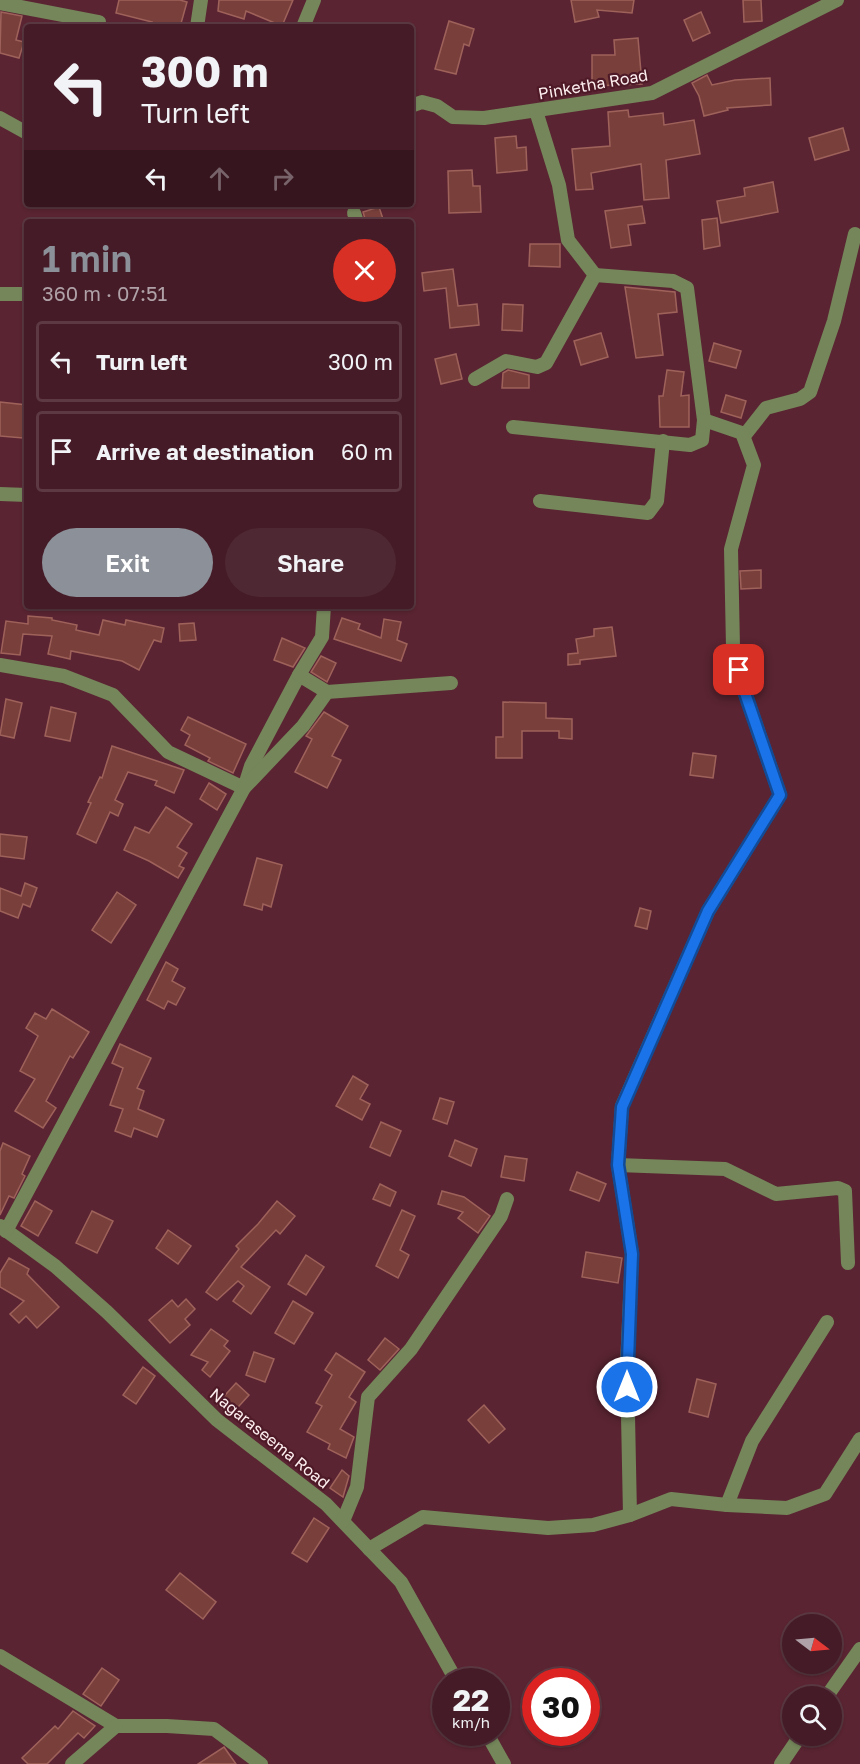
<!DOCTYPE html>
<meta charset="utf-8">
<style>
:root{--surface:#441b26;--page:#4e2832;--text:#f1f3f6;--muted:#afa1a7;--line:#5c3943;--accent:#8c9099}
body{margin:0;font-family:"Golos Text",sans-serif;background:var(--page);color:var(--text);height:100vh;display:flex;flex-direction:column;font-size:22px;white-space:nowrap}
*{box-sizing:border-box;margin:0}
p{font-size:20px;color:var(--muted)}
.icon{flex:none;width:33px;height:33px;fill:none;stroke:currentColor;stroke-width:2;stroke-linecap:round;stroke-linejoin:round}
.map{position:relative;flex:1;overflow:hidden}
.panel{position:absolute;left:24px;top:219px;width:390px;height:390px;display:flex;flex-direction:column;background:var(--surface);border-radius:6px;box-shadow:0 2px 4px #0004,0 0 0 2px var(--line)}
.panel>*{flex:none}
.top-card{position:absolute;left:24px;top:24px;width:390px;height:183px;border-radius:6px;box-shadow:0 2px 4px #0004,0 0 0 2px var(--line);background:#441b26;color:var(--text);overflow:hidden}
.needle{width:39px;rotate:106deg}
.fabs{position:absolute;left:782px;top:1614px;display:grid;gap:12px}
.fabs a{display:grid;place-items:center;width:60px;height:60px;border-radius:50%;background:var(--surface);box-shadow:0 2px 4px #0004,0 0 0 2px var(--line);font-size:30px}
.speed{position:absolute;left:432px;top:1668px;display:flex;gap:12px;font-size:30px;font-weight:700;text-align:center}
.speed>*{display:grid;place-content:center;width:78px;height:78px;border-radius:50%;background:var(--surface);box-shadow:0 2px 4px #0004,0 0 0 2px var(--line);line-height:1}
.speed small{font-size:15px;font-weight:400}
.speed .limit{border:9px solid #d22;background:#fff;color:#111}
.pin{position:absolute;display:grid;place-items:center;width:51px;height:51px;color:#fff;margin:-26px;border-radius:12px;box-shadow:0 3px 9px #0006}
.me{position:absolute;width:66px;margin:-33px;rotate:0deg;stroke-linejoin:round;filter:drop-shadow(0 0 4px #0008)}
.turn{display:flex;align-items:center;gap:21px;height:126px;padding:0 18px;font-size:27px}
.turn .icon{width:78px;height:78px;stroke-width:2.5}
.turn b{display:block;font-size:42px;line-height:51px}
.lanes{display:flex;align-items:center;height:57px;padding:0 18px;background:#0003;justify-content:center;gap:30px;direction:ltr}
.lanes .off{opacity:.35}
.round{display:grid;place-items:center;flex:none;width:63px;height:63px;border-radius:32px;background:var(--page)}
.head{display:flex;align-items:center;justify-content:space-between;height:102px;padding:0 18px}
h1{font-size:36px;font-weight:600;line-height:45px;color:var(--accent)}
.action{display:flex;gap:12px;margin-top:auto;padding:12px 18px}
.action a{flex:1;height:69px;border-radius:36px;background:var(--accent);color:#fff;font-size:24px;font-weight:600;line-height:69px;text-align:center}
.action a+a{background:var(--page);color:var(--text)}
ul{padding:0;list-style:none}
li{display:flex;align-items:center;gap:18px;height:81px;margin:0 12px 9px;padding:0 6px;border:3px solid var(--line);border-radius:6px}
li div{flex:1}
li b{display:block;font-size:22px}
li em{font-style:normal}
.map>svg:first-child{display:block}
</style>
<div class="map">
<svg width="860" height="1764" viewBox="0 0 860 1764">
<rect width="100%" height="100%" fill="#5a2432"/>
<!-- building -->
<g fill="#79403b" stroke="#9f625b" stroke-width="1.5">
<path d="M 119,0 L 180,0 L 187,2 L 180,27 L 161,27 L 151,24 L 152,22 L 116,13 Z"/>
<path d="M 219,0 L 293,0 L 282,26 L 246,11 L 244,19 L 218,11 Z"/>
<path d="M 571,0 L 634,0 L 632,13 L 597,10 L 599,17 L 575,22 Z"/>
<path d="M 743,0 L 761,0 L 762,21 L 744,22 Z"/>
<path d="M 1,12 L 22,16 L 16,40 L 24,42 L 19,58 L 0,53 Z"/>
<path d="M 701,12 L 710,33 L 693,41 L 684,20 Z"/>
<path d="M 449,21 L 474,29 L 469,46 L 464,44 L 456,74 L 435,69 Z"/>
<path d="M 638,38 L 642,84 L 592,86 L 592,55 L 615,55 L 614,40 Z"/>
<path d="M 707,75 L 712,85 L 735,80 L 770,78 L 771,105 L 727,108 L 728,110 L 704,116 L 699,96 L 692,83 Z"/>
<path d="M 628,110 L 629,117 L 663,113 L 664,125 L 694,120 L 700,154 L 666,160 L 669,198 L 644,200 L 641,164 L 591,173 L 593,189 L 576,190 L 572,149 L 610,146 L 608,112 Z"/>
<path d="M 843,128 L 849,150 L 815,160 L 809,138 Z"/>
<path d="M 516,136 L 517,148 L 526,147 L 527,170 L 497,173 L 495,138 Z"/>
<path d="M 472,170 L 473,186 L 480,186 L 481,212 L 449,213 L 448,171 Z"/>
<path d="M 773,182 L 778,212 L 721,223 L 717,201 L 745,196 L 744,188 Z"/>
<path d="M 642,206 L 645,223 L 628,225 L 631,245 L 611,248 L 605,211 Z"/>
<path d="M 379,207 L 384,222 L 366,222 L 363,212 Z"/>
<path d="M 717,218 L 720,246 L 704,249 L 702,220 Z"/>
<path d="M 530,244 L 560,244 L 560,267 L 529,266 Z"/>
<path d="M 453,269 L 458,306 L 477,304 L 479,325 L 450,328 L 446,288 L 424,291 L 422,273 Z"/>
<path d="M 625,287 L 675,292 L 677,312 L 658,314 L 663,355 L 636,358 Z"/>
<path d="M 503,304 L 523,305 L 522,331 L 502,330 Z"/>
<path d="M 601,333 L 608,357 L 581,365 L 574,341 Z"/>
<path d="M 714,343 L 741,351 L 736,368 L 709,361 Z"/>
<path d="M 456,354 L 462,379 L 441,384 L 435,359 Z"/>
<path d="M 508,370 L 529,375 L 529,388 L 502,388 L 503,373 Z"/>
<path d="M 667,370 L 684,372 L 681,396 L 689,395 L 689,427 L 660,427 L 659,396 L 663,396 Z"/>
<path d="M 726,395 L 746,401 L 741,418 L 721,412 Z"/>
<path d="M 0,402 L 27,405 L 23,438 L 0,436 Z"/>
<path d="M 761,570 L 761,588 L 741,589 L 740,571 Z"/>
<path d="M 28,616 L 52,618 L 52,620 L 77,625 L 76,630 L 99,635 L 103,620 L 125,625 L 126,620 L 164,628 L 161,642 L 154,640 L 139,670 L 122,661 L 71,651 L 70,659 L 48,654 L 52,636 L 23,634 L 20,655 L 1,653 L 6,621 L 28,624 Z"/>
<path d="M 342,618 L 360,624 L 358,629 L 381,638 L 384,619 L 401,622 L 397,640 L 407,644 L 401,661 L 334,639 Z"/>
<path d="M 194,623 L 196,640 L 180,641 L 179,624 Z"/>
<path d="M 612,627 L 616,656 L 580,660 L 580,664 L 568,665 L 568,654 L 578,653 L 576,639 L 594,636 L 594,629 Z"/>
<path d="M 282,638 L 305,648 L 293,667 L 274,660 Z"/>
<path d="M 321,656 L 336,663 L 327,682 L 311,672 Z"/>
<path d="M 6,699 L 22,703 L 14,738 L 0,735 Z"/>
<path d="M 503,702 L 546,703 L 546,718 L 572,719 L 572,739 L 559,738 L 559,731 L 522,731 L 522,758 L 496,758 L 496,737 L 503,737 Z"/>
<path d="M 51,707 L 76,713 L 70,741 L 45,736 Z"/>
<path d="M 324,712 L 348,726 L 332,756 L 341,760 L 327,788 L 295,772 L 312,739 L 306,736 Z"/>
<path d="M 188,717 L 246,744 L 233,773 L 208,761 L 210,758 L 185,745 L 190,735 L 181,730 Z"/>
<path d="M 112,746 L 184,770 L 174,793 L 155,785 L 157,781 L 128,772 L 115,800 L 123,804 L 118,816 L 110,812 L 96,843 L 77,834 L 91,803 L 88,802 L 100,777 L 102,778 Z"/>
<path d="M 693,753 L 716,756 L 713,778 L 690,775 Z"/>
<path d="M 209,783 L 226,794 L 217,810 L 200,799 Z"/>
<path d="M 166,807 L 192,824 L 177,847 L 187,853 L 179,866 L 184,868 L 178,878 L 149,861 L 124,850 L 135,827 L 149,833 Z"/>
<path d="M 0,834 L 27,837 L 24,859 L 0,856 Z"/>
<path d="M 257,858 L 282,865 L 271,907 L 263,904 L 262,910 L 244,905 Z"/>
<path d="M 25,883 L 37,888 L 30,907 L 23,904 L 18,918 L 0,911 L 0,888 L 21,896 Z"/>
<path d="M 117,892 L 136,905 L 111,943 L 92,930 Z"/>
<path d="M 640,908 L 651,911 L 647,929 L 635,926 Z"/>
<path d="M 166,962 L 178,969 L 172,981 L 185,988 L 176,1005 L 168,1001 L 164,1009 L 147,1000 Z"/>
<path d="M 52,1009 L 89,1032 L 73,1058 L 70,1056 L 46,1101 L 56,1108 L 43,1128 L 15,1111 L 35,1079 L 20,1071 L 38,1036 L 26,1028 L 35,1013 L 46,1019 Z"/>
<path d="M 120,1044 L 151,1058 L 137,1088 L 144,1091 L 138,1109 L 164,1120 L 157,1137 L 134,1128 L 131,1137 L 115,1131 L 123,1109 L 110,1105 L 123,1068 L 112,1063 Z"/>
<path d="M 353,1076 L 368,1085 L 360,1099 L 370,1104 L 362,1120 L 336,1106 Z"/>
<path d="M 440,1098 L 454,1102 L 447,1124 L 433,1119 Z"/>
<path d="M 381,1122 L 401,1131 L 390,1156 L 370,1147 Z"/>
<path d="M 455,1140 L 477,1149 L 471,1166 L 449,1156 Z"/>
<path d="M 3,1143 L 30,1156 L 22,1174 L 25,1176 L 14,1198 L 9,1196 L 0,1215 L 0,1151 Z"/>
<path d="M 505,1156 L 527,1159 L 524,1181 L 501,1177 Z"/>
<path d="M 577,1172 L 606,1184 L 599,1201 L 570,1190 Z"/>
<path d="M 380,1184 L 396,1192 L 390,1206 L 373,1199 Z"/>
<path d="M 442,1191 L 464,1197 L 490,1216 L 478,1233 L 458,1218 L 463,1212 L 438,1204 Z"/>
<path d="M 35,1201 L 52,1211 L 38,1236 L 21,1226 Z"/>
<path d="M 277,1201 L 295,1216 L 280,1234 L 276,1230 L 241,1267 L 270,1287 L 251,1314 L 233,1301 L 244,1286 L 238,1281 L 217,1300 L 206,1292 L 239,1249 L 236,1246 L 258,1224 Z"/>
<path d="M 402,1210 L 415,1216 L 400,1250 L 409,1255 L 398,1278 L 376,1266 Z"/>
<path d="M 92,1211 L 113,1221 L 97,1253 L 76,1243 Z"/>
<path d="M 168,1230 L 191,1246 L 178,1264 L 156,1248 Z"/>
<path d="M 586,1252 L 622,1258 L 618,1283 L 582,1277 Z"/>
<path d="M 306,1255 L 324,1267 L 306,1295 L 288,1284 Z"/>
<path d="M 9,1258 L 29,1269 L 27,1274 L 59,1307 L 37,1328 L 26,1316 L 19,1323 L 10,1314 L 24,1301 L 0,1287 L 0,1273 Z"/>
<path d="M 186,1299 L 195,1309 L 185,1319 L 190,1325 L 170,1343 L 149,1320 L 172,1300 L 178,1307 Z"/>
<path d="M 293,1301 L 313,1313 L 294,1344 L 275,1333 Z"/>
<path d="M 211,1329 L 228,1341 L 224,1346 L 230,1351 L 210,1377 L 202,1370 L 208,1362 L 191,1355 Z"/>
<path d="M 385,1338 L 399,1349 L 380,1370 L 368,1360 Z"/>
<path d="M 254,1352 L 274,1359 L 265,1382 L 246,1375 Z"/>
<path d="M 336,1353 L 365,1372 L 349,1397 L 356,1402 L 340,1429 L 354,1437 L 346,1458 L 328,1449 L 330,1444 L 307,1432 L 322,1406 L 316,1403 L 332,1375 L 325,1370 Z"/>
<path d="M 143,1367 L 155,1376 L 136,1404 L 123,1395 Z"/>
<path d="M 697,1379 L 716,1384 L 708,1417 L 689,1412 Z"/>
<path d="M 236,1383 L 249,1395 L 230,1416 L 217,1404 Z"/>
<path d="M 484,1405 L 505,1429 L 489,1443 L 468,1420 Z"/>
<path d="M 342,1470 L 349,1476 L 343,1497 L 330,1488 Z"/>
<path d="M 314,1518 L 329,1528 L 307,1562 L 292,1553 Z"/>
<path d="M 180,1573 L 216,1602 L 203,1619 L 166,1590 Z"/>
<path d="M 102,1668 L 119,1680 L 101,1706 L 83,1694 Z"/>
<path d="M 73,1711 L 95,1726 L 84,1738 L 78,1733 L 47,1764 L 28,1764 L 22,1758 L 55,1726 L 58,1729 Z"/>
<path d="M 224,1747 L 236,1764 L 198,1764 Z"/>
</g>
<g fill="none" stroke-linecap="round" stroke-linejoin="round">
<!-- minor -->
<g stroke="#74865a" stroke-width="14">
<path d="M 0,3 L 99,22"/>
<path d="M 197,27 L 201,0"/>
<path d="M 303,27 L 314,0"/>
<path d="M 411,106 L 422,102 L 437,106 L 453,117 L 484,118 L 652,93 L 837,0"/>
<path d="M 0,118 L 27,133"/>
<path d="M 354,213 L 357,222"/>
<path d="M 0,294 L 27,294"/>
<path d="M 475,379 L 506,361 L 537,367 L 546,363 L 595,275 L 568,240 L 559,185 L 536,111"/>
<path d="M 513,427 L 690,445 L 702,440 L 704,420 L 687,288 L 673,281 L 595,275"/>
<path d="M 744,436 L 766,408 L 800,399 L 810,392 L 834,321 L 855,234"/>
<path d="M 0,494 L 27,495"/>
<path d="M 540,501 L 648,513 L 657,501 L 663,441"/>
<path d="M 0,665 L 64,676 L 113,695 L 168,752 L 244,788 L 251,766 L 299,675"/>
<path d="M 327,692 L 451,683"/>
<path d="M 618,1165 L 725,1169 L 776,1194 L 838,1188 L 845,1191 L 848,1263"/>
<path d="M 0,1226 L 55,1266 L 107,1312 L 217,1420 L 326,1504 L 401,1582 L 457,1682"/>
<path d="M 6,1231 L 244,788 L 303,726 L 327,692 L 299,675 L 322,637 L 324,606"/>
<path d="M 727,1505 L 752,1441 L 827,1322"/>
<path d="M 630,1515 L 627,1366 L 632,1254 L 618,1165 L 622,1106 L 708,911 L 780,795 L 745,693 L 733,647 L 731,549 L 754,465 L 742,433 L 704,420"/>
<path d="M 343,1521 L 357,1487 L 368,1397 L 411,1349 L 501,1216 L 507,1199"/>
<path d="M 369,1549 L 423,1517 L 548,1528 L 593,1525 L 630,1515 L 671,1499 L 727,1505 L 787,1508 L 825,1494 L 860,1439"/>
<path d="M 0,1656 L 116,1726"/>
<path d="M 827,1696 L 860,1649"/>
<path d="M 116,1726 L 167,1726 L 214,1729 L 261,1764"/>
<path d="M 486,1732 L 504,1764"/>
<path d="M 72,1764 L 116,1726"/>
<path d="M 781,1764 L 800,1736"/>
</g>
</g>
<g fill="none" stroke-linecap="round" stroke-linejoin="round">
<!-- route casing -->
<g stroke="#114b97" stroke-width="15">
<path id="route" d="M 627,1387 L 632,1254 L 618,1165 L 622,1107 L 708,911 L 780,795 L 745,693 L 739,670"/>
</g>
<!-- route -->
<use href="#route" stroke="#1a73e8" stroke-width="10"/>
</g>
<g text-anchor="middle" dominant-baseline="central" stroke-width="4.5" stroke-linejoin="round" paint-order="stroke">
<!-- street labels -->
<g font-size="16" fill="#fdeef0" stroke="#4f1a28">
<text transform="translate(593 84) rotate(-10)">Pinketha Road</text>
<text transform="translate(270 1438) rotate(39)">Nagaraseema Road</text>
</g>
</g>
</svg>
<div class="fabs">
<a><svg class="needle" viewBox="-14 -14 28 28"><path d="M0-13l5 13h-10z" fill="#e53935"/><path d="M0 13l5-13h-10z" fill="#afa1a7"/></svg></a>
<a><svg class="icon" aria-label="search" viewBox="0 0 24 24"><circle cx="10" cy="10" r="6"/><path d="M15 15l6 6"/></svg></a>
</div>
<div class="speed"><div>22<small>km/h</small></div><div class="limit">30</div></div>
<div class="pin" style="left:739px;top:670px;background:#d93025"><svg class="icon" aria-label="arrive" viewBox="0 0 24 24"><path d="M6 21V4h12l-3 4 3 4H6"/></svg></div>
<svg class="me" style="left:627px;top:1387px" viewBox="-20 -20 40 40"><circle r="17" fill="#1a73e8" stroke="#fff" stroke-width="3"/><path d="M0-11L8 9 0 5-8 9z" fill="#fff"/></svg>
<div class="top-card">
<div class="turn"><svg class="icon" aria-label="left" viewBox="0 0 24 24"><path d="M17 20v-9H6M10 6l-5 5 5 5"/></svg><div><b>300 m</b>Turn left</div></div>
<div class="lanes"><svg class="icon" aria-label="left" viewBox="0 0 24 24"><path d="M17 20v-9H6M10 6l-5 5 5 5"/></svg><svg class="icon off" aria-label="ahead" viewBox="0 0 24 24"><path d="M12 20V5M6 11l6-6 6 6"/></svg><svg class="icon off" aria-label="right" viewBox="0 0 24 24"><path d="M7 20v-9h11M14 6l5 5-5 5"/></svg></div>
</div>
<section class="panel">
<div class="head"><div><h1>1 min</h1><p>360 m · 07:51</p></div><a class="round" style="background:#d93025;color:#fff"><svg class="icon" aria-label="close" viewBox="0 0 24 24"><path d="M6 6l12 12M18 6L6 18"/></svg></a></div>
<ul>
<li><svg class="icon" aria-label="left" viewBox="0 0 24 24"><path d="M17 20v-9H6M10 6l-5 5 5 5"/></svg><div><b>Turn left</b></div><em>300 m</em></li>
<li><svg class="icon" aria-label="arrive" viewBox="0 0 24 24"><path d="M6 21V4h12l-3 4 3 4H6"/></svg><div><b>Arrive at destination</b></div><em>60 m</em></li>
</ul>
<div class="action"><a>Exit</a><a>Share</a></div>
</section>
</div>
